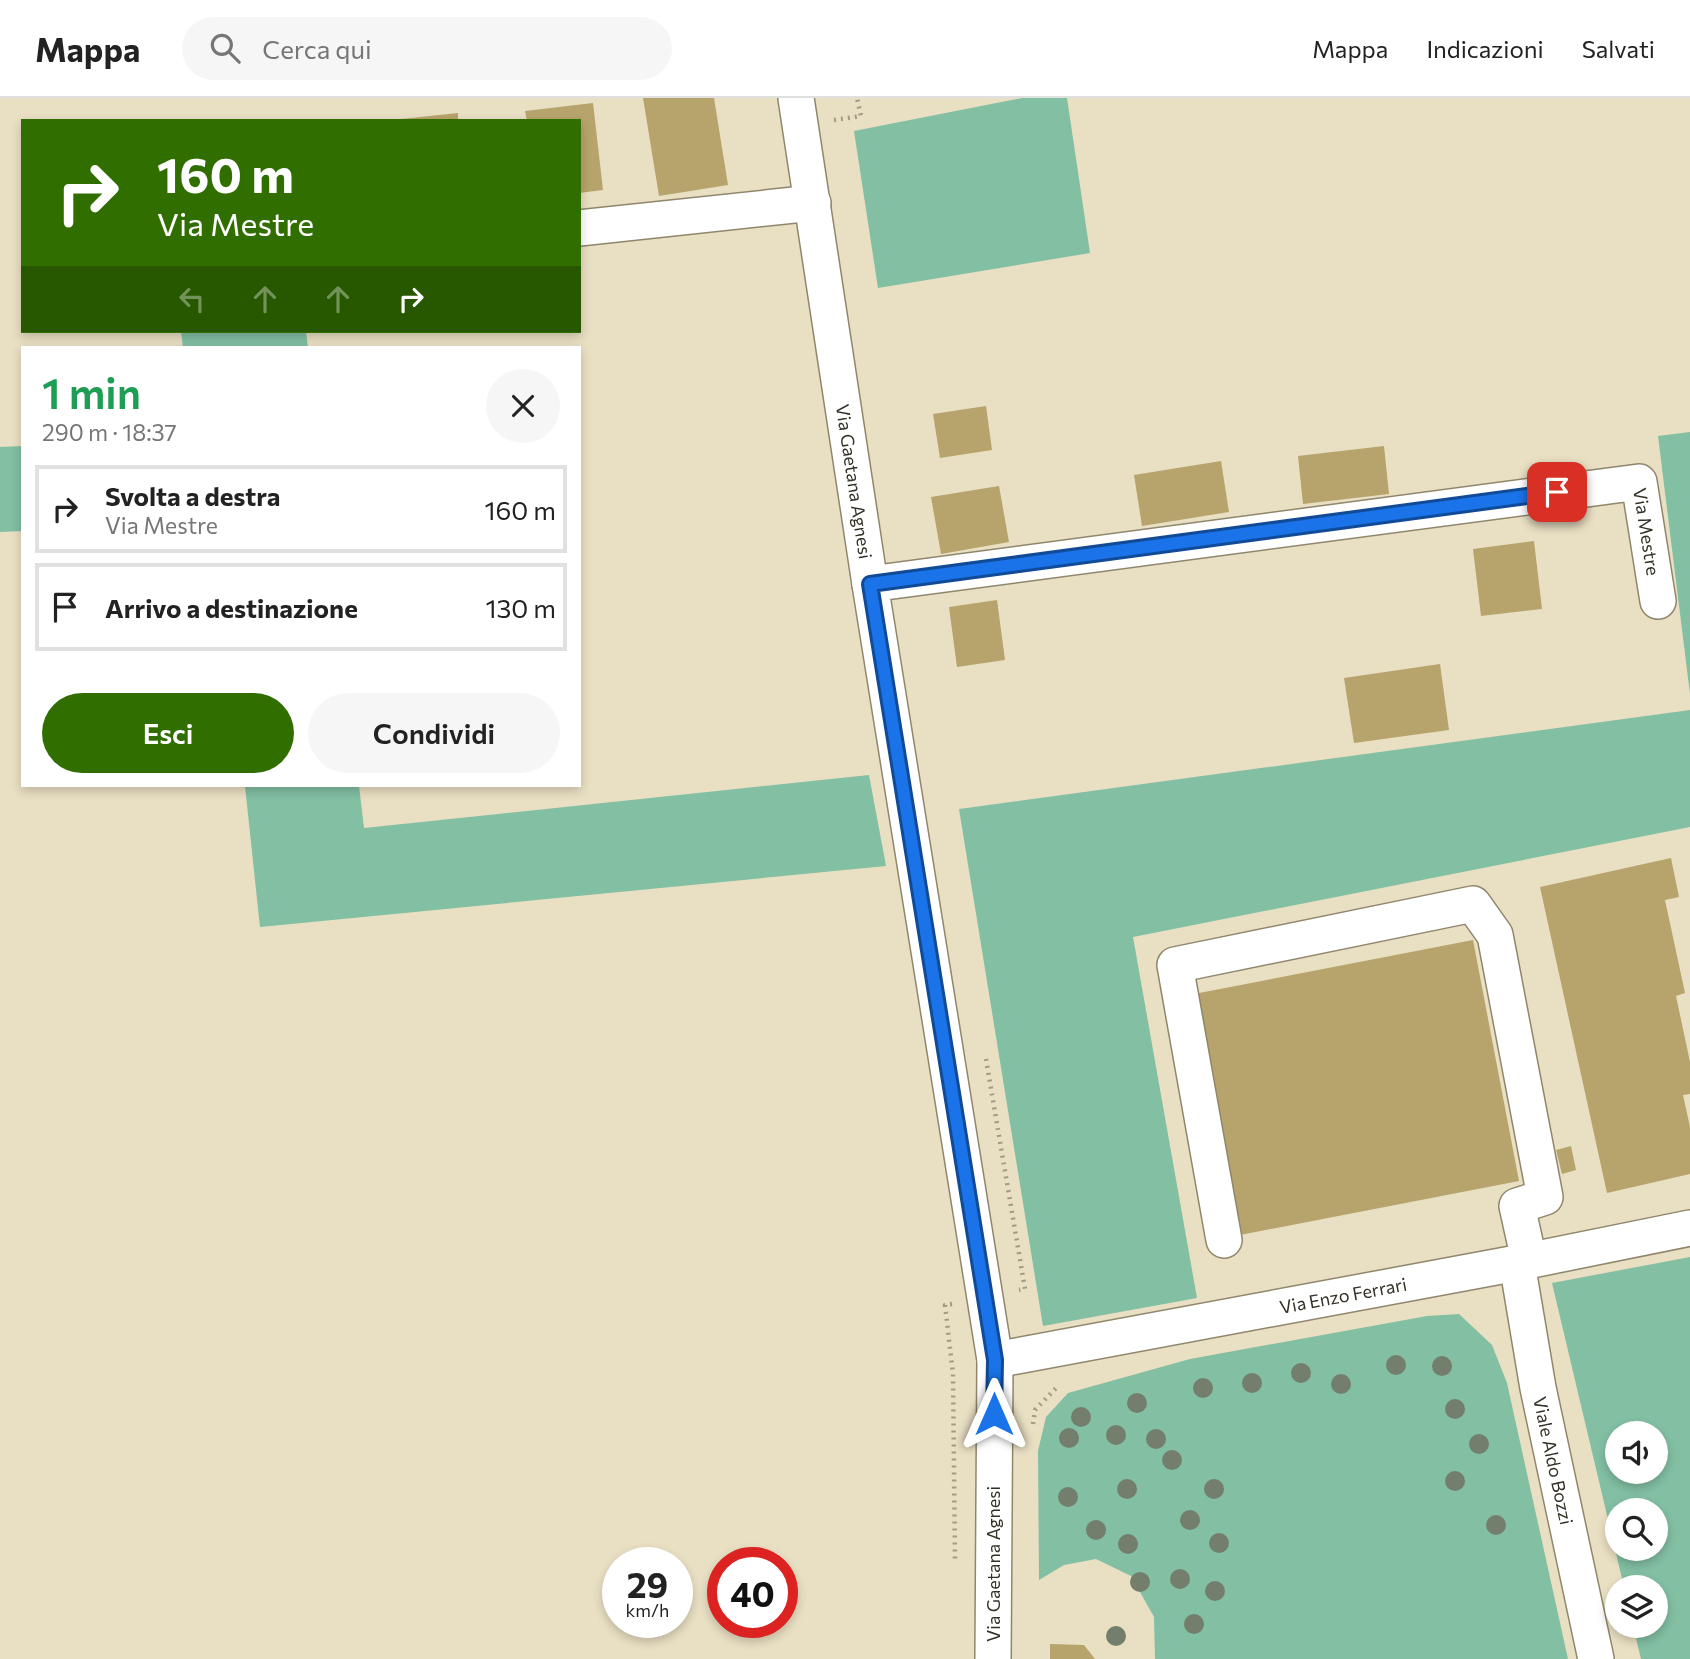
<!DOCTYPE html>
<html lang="it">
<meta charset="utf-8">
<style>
:root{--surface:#fff;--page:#f6f6f6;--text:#222;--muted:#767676;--line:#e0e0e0;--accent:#316e00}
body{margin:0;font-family:Commissioner,sans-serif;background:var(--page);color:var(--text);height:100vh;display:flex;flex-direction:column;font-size:26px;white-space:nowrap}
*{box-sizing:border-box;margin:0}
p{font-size:23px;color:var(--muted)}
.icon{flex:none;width:38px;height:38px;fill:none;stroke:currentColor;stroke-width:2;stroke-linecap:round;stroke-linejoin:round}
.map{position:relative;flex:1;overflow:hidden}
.side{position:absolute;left:21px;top:248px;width:560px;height:441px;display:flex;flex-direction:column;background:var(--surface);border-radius:0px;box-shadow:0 4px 10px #0003}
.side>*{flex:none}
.top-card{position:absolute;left:21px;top:21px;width:560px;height:214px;border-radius:0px;box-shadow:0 4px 10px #0003;background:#316e00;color:#fff;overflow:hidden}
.fabs{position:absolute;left:1605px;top:1323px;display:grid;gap:14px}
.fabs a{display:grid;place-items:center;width:63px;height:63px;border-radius:50%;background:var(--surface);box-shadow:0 4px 10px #0003;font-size:35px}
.speed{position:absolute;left:602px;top:1449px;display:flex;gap:14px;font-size:35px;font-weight:700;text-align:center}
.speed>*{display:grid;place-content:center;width:91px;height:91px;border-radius:50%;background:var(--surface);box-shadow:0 4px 10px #0003;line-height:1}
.speed small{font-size:18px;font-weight:400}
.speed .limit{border:10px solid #d22;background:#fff;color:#111}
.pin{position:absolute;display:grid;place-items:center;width:60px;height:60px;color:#fff;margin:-30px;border-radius:14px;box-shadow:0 4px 10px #0006}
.me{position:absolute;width:77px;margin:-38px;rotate:0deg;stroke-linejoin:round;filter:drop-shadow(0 0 5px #0008)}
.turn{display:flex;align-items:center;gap:24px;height:147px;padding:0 21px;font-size:32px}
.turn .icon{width:91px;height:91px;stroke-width:2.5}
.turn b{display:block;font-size:49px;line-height:60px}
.lanes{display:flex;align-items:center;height:66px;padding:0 21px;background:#0003;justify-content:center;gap:35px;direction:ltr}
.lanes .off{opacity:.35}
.round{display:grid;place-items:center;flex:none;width:74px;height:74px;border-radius:37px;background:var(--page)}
.overview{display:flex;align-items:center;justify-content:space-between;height:119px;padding:0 21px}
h1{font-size:42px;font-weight:600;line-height:52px;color:#1e9e55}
.action{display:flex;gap:14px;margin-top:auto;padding:14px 21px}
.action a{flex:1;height:80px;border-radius:42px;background:var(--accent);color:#fff;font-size:28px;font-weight:600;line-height:80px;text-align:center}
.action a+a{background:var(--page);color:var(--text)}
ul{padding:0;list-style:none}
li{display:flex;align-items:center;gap:21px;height:88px;margin:0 14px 10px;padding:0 7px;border:4px solid var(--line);border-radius:0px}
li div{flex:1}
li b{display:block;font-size:26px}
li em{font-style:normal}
header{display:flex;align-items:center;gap:42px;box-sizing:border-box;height:98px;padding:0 35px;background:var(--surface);border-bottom:2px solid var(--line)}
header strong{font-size:33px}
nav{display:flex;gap:38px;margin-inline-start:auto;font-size:24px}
.search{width:490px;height:63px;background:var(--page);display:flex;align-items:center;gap:18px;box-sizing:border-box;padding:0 24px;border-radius:38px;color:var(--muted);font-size:26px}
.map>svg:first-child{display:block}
</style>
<header>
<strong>Mappa</strong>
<div class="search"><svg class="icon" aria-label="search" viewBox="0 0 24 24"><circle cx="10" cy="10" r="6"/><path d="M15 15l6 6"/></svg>Cerca qui</div>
<nav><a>Mappa</a><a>Indicazioni</a><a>Salvati</a></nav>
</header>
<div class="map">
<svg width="1690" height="1561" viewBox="0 0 1690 1561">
<rect width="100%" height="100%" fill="#e9dfc3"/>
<!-- green -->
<g fill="#82bfa3" fill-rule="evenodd">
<path d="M 1022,0 L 1067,0 L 1090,155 L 878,190 L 854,33 Z"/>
<path d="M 181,233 L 306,233 L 308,250 L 183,250 Z"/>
<path d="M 1690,334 L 1690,596 L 1658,338 Z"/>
<path d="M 23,348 L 23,433 L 0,434 L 0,349 Z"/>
<path d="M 1690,612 L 1690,729 L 1133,839 L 1197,1200 L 1043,1228 L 959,711 Z"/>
<path d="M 869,677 L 886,768 L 260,829 L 245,688 L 359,688 L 364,730 Z"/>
<path d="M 1690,1159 L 1690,1561 L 1641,1561 L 1633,1528 L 1656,1528 L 1656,1489 L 1624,1489 L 1552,1185 ZM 1656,1335 L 1656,1374 L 1617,1374 L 1617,1335 ZM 1656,1412 L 1656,1451 L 1617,1451 L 1617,1412 Z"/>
<path d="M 1459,1216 L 1492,1247 L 1507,1285 L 1568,1561 L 1155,1561 L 1154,1519 L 1131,1478 L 1096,1461 L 1064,1467 L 1039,1482 L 1038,1353 L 1046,1319 L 1068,1295 L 1190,1261 L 1427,1218 Z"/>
</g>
<!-- building -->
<g fill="#b7a46c">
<path d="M 643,0 L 714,0 L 728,87 L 659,98 Z"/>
<path d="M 593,5 L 603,92 L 579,95 L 579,23 L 527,23 L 525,13 Z"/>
<path d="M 458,15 L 458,23 L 402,23 L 402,21 Z"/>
<path d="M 986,308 L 992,352 L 940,360 L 933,316 Z"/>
<path d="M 1384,348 L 1389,396 L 1303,406 L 1298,358 Z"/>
<path d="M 1221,363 L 1229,414 L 1142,428 L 1134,377 Z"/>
<path d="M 999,388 L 1009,444 L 941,456 L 931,399 Z"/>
<path d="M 1534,443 L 1542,511 L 1481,518 L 1473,451 Z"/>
<path d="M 997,502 L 1005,562 L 957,569 L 949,509 Z"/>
<path d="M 1440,566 L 1449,632 L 1354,645 L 1344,580 Z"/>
<path d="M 1671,760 L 1679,799 L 1665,802 L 1685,895 L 1676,898 L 1690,964 L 1690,996 L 1683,997 L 1690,1029 L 1690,1076 L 1607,1095 L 1540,789 Z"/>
<path d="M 1473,842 L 1519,1083 L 1240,1137 L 1194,896 Z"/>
<path d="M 1571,1048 L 1576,1072 L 1562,1076 L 1556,1052 Z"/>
<path d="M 1050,1546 L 1084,1547 L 1095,1561 L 1050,1561 Z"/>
</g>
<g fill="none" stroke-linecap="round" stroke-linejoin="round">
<!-- minor casing -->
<g stroke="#8f866c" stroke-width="38">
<g id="minor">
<path id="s1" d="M 796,0 L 870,486 L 995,1262 L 993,1561"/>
<path d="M 579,130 L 813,105"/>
<path id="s2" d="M 870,486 L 1639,384 L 1658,503"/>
<path d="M 1224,1142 L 1175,867 L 1473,806 L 1495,837 L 1545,1099 L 1517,1108 L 1529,1162"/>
<path id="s3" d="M 1517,1165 L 1538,1290 L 1596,1561"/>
<path id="s4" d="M 995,1262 L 1517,1165 L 1690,1130"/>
</g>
</g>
<!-- path -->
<g stroke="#a29b85" stroke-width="4.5" stroke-dasharray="2 5" stroke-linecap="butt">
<path d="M 834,22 L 861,18 L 857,0"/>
<path d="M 986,961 L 1025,1191 L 1019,1192"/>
<path d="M 952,1206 L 945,1207 L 953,1276 L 955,1463"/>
<path d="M 1033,1326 L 1035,1312 L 1058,1288"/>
</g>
<!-- minor -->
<use href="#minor" stroke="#fff" stroke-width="35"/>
</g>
<!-- trees -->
<g fill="#737f6c">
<circle cx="1396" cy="1267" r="10"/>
<circle cx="1442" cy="1268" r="10"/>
<circle cx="1301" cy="1275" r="10"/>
<circle cx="1252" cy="1285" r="10"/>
<circle cx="1341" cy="1286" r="10"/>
<circle cx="1203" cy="1290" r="10"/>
<circle cx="1137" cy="1305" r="10"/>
<circle cx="1455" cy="1311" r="10"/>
<circle cx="1081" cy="1319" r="10"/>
<circle cx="1116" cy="1337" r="10"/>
<circle cx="1069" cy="1340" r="10"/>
<circle cx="1156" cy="1341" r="10"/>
<circle cx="1479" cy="1346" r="10"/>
<circle cx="1172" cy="1362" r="10"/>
<circle cx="1455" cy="1383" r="10"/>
<circle cx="1127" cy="1391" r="10"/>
<circle cx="1214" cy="1391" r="10"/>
<circle cx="1068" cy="1399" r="10"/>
<circle cx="1190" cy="1422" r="10"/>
<circle cx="1496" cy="1427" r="10"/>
<circle cx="1096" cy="1432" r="10"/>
<circle cx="1219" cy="1445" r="10"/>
<circle cx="1128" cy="1446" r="10"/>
<circle cx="1180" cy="1481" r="10"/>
<circle cx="1140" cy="1484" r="10"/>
<circle cx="1215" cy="1493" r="10"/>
<circle cx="1194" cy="1526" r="10"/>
<circle cx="1116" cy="1538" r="10"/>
</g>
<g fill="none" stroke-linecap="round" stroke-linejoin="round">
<!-- route casing -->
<g stroke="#114b97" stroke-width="18">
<path id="route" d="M 994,1316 L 995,1262 L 985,1200 L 870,486 L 1557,394"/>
</g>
<!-- route -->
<use href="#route" stroke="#1a73e8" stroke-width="12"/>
</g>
<g text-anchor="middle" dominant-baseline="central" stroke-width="5" stroke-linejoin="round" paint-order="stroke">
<!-- street labels -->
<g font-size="18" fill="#333025" stroke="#fff">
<text stroke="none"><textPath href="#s1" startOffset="388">Via Gaetana Agnesi</textPath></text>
<text stroke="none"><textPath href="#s2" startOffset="826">Via Mestre</textPath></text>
<text stroke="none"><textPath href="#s4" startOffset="354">Via Enzo Ferrari</textPath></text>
<text stroke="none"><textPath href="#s3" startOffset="201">Viale Aldo Bozzi</textPath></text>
<text transform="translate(993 1466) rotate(-90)">Via Gaetana Agnesi</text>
</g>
</g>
</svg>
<div class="fabs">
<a><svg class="icon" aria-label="sound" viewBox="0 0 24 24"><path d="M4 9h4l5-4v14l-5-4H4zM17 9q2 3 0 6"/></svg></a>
<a><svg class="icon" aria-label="search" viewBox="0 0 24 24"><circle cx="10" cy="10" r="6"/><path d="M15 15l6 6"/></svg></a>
<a><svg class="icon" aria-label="layers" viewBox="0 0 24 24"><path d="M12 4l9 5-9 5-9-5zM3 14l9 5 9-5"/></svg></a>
</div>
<div class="speed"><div>29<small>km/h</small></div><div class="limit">40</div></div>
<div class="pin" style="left:1557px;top:394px;background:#d93025"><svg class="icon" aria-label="arrive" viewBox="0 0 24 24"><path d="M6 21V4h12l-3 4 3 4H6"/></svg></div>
<svg class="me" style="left:994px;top:1316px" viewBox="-20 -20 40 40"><path d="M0-17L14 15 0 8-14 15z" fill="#1a73e8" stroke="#fff" stroke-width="4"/></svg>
<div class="top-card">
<div class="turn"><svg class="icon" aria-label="right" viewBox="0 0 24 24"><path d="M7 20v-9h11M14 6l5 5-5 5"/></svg><div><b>160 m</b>Via Mestre</div></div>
<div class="lanes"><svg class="icon off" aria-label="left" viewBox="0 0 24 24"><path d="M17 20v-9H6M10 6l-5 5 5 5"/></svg><svg class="icon off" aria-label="ahead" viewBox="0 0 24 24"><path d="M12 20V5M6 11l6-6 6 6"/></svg><svg class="icon off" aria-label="ahead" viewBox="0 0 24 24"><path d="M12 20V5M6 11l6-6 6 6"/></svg><svg class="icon" aria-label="right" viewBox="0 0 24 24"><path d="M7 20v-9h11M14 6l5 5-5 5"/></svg></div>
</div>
<section class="side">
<div class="overview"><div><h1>1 min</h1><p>290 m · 18:37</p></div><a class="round"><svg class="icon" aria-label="close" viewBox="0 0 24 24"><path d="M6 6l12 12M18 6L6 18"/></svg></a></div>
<ul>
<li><svg class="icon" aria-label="right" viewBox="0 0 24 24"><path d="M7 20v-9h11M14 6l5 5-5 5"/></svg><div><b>Svolta a destra</b><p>Via Mestre</p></div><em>160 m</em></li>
<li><svg class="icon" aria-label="arrive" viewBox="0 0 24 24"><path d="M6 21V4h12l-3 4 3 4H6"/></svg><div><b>Arrivo a destinazione</b></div><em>130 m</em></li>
</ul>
<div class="action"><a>Esci</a><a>Condividi</a></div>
</section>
</div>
